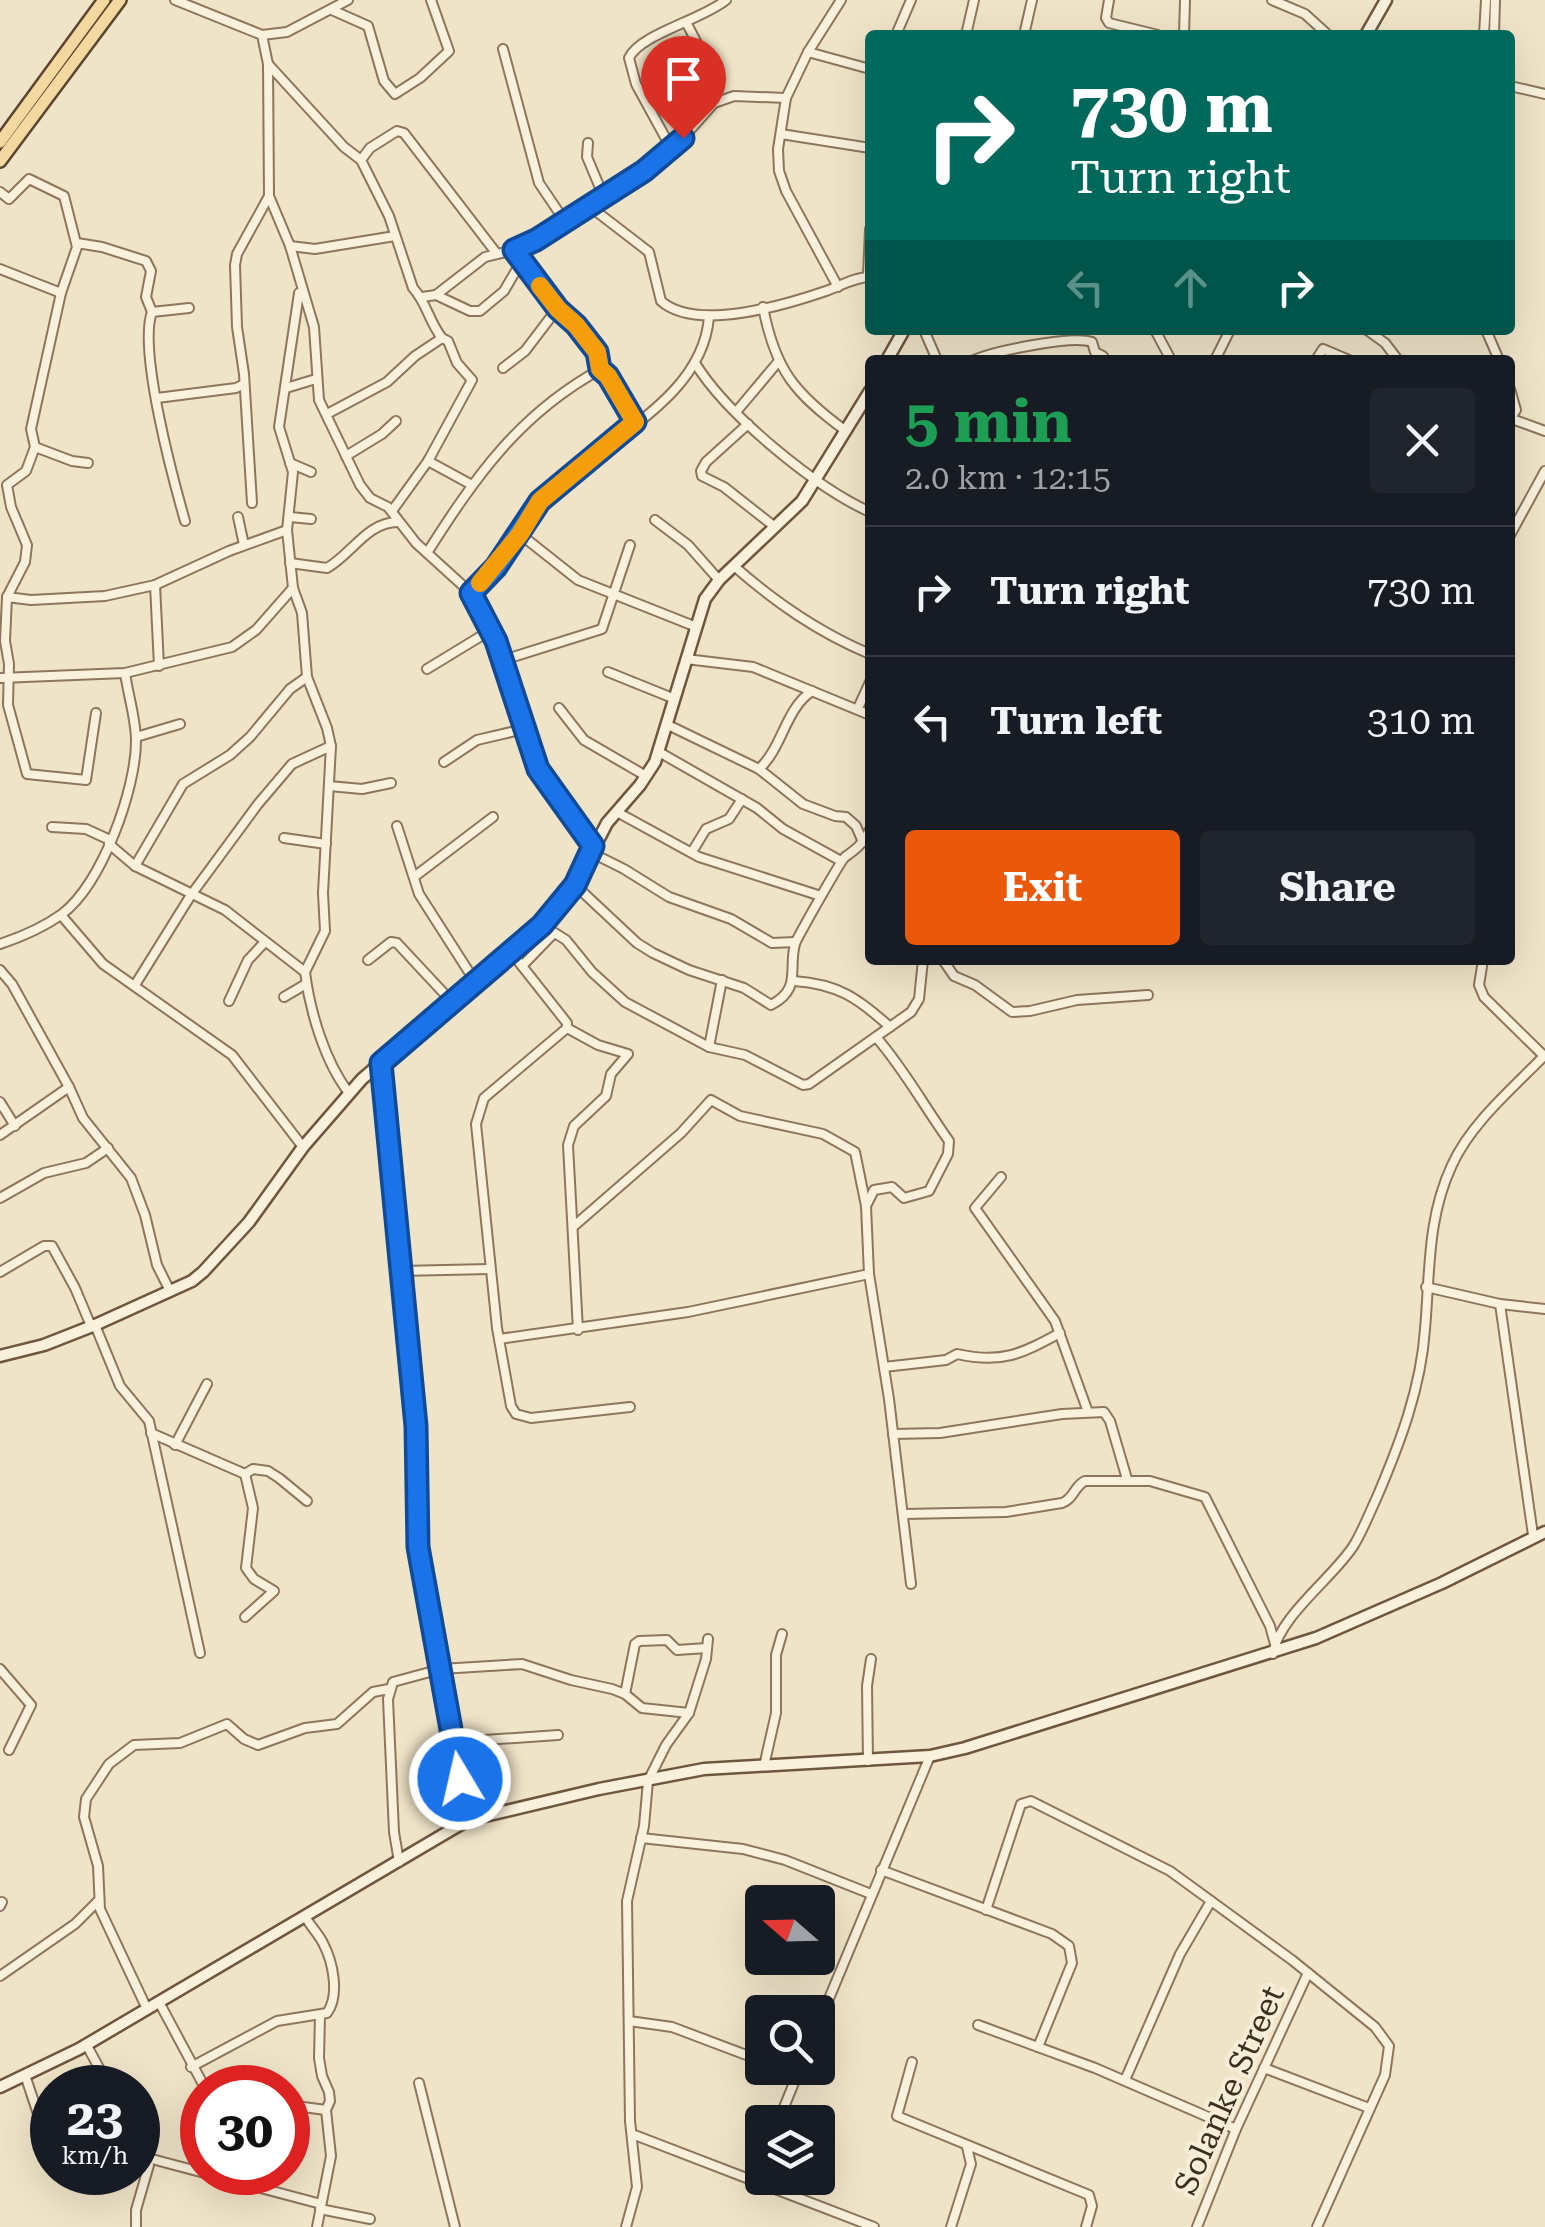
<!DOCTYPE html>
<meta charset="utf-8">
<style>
:root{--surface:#171b24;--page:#20242c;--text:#f1f3f6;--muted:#9ea1a6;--line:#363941;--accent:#ea580c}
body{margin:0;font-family:"Roboto Serif",serif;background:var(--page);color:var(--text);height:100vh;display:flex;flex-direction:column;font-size:38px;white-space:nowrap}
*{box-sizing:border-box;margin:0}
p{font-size:32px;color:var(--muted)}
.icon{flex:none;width:55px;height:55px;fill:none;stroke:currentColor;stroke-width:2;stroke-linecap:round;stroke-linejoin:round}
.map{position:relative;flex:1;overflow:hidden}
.details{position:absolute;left:865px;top:355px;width:650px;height:610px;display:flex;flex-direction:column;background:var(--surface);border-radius:10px;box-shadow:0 10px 40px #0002}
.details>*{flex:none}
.banner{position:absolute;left:865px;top:30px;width:650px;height:305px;border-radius:10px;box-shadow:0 10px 40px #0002;background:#00695c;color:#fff;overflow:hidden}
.needle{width:65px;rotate:290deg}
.tools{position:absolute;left:745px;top:1885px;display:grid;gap:20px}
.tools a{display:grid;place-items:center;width:90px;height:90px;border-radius:10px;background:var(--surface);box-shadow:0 10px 40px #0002;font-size:50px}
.speed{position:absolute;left:30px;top:2065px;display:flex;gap:20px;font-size:50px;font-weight:700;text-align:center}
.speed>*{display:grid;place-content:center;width:130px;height:130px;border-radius:50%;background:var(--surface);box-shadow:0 10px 40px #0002;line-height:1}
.speed small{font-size:25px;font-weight:400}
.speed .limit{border:15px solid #d22;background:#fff;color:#111}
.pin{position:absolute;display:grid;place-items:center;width:85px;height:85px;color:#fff;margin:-102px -42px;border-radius:50% 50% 50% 0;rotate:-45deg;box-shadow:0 0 10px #0007}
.pin .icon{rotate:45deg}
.me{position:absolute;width:110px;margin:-55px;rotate:351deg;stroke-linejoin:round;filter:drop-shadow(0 0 8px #0008)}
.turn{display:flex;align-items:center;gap:35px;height:210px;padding:0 40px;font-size:45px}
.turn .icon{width:130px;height:130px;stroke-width:2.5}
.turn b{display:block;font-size:70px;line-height:85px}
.lanes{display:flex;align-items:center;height:95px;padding:0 40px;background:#0003;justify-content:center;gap:50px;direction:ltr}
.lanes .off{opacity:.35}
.round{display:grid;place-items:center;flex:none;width:105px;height:105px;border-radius:10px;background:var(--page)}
.summary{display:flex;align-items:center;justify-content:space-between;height:170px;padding:0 40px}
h1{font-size:60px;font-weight:700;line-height:75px;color:#1e9e55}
.button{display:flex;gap:20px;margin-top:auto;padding:20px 40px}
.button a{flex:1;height:115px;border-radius:10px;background:var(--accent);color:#fff;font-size:40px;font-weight:700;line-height:115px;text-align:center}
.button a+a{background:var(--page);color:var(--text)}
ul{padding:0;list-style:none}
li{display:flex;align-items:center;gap:30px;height:130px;padding:0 40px;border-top:2px solid var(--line)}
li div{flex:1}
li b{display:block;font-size:38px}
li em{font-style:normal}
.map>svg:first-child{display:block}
</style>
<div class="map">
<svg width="1545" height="2227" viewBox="0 0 1545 2227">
<rect width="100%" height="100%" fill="#f0e4c8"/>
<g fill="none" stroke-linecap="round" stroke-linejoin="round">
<!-- street casing -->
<g stroke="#8d765c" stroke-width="12">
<g id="street">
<path d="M 175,0 L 262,35 L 268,64 L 269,196 L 290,246 L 314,327 L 319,400 L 360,485 L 370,498 L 388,507 L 416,543 L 471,593 L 496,641 L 538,769 L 593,846"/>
<path d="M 1109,0 L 1106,18 L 1109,23 L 1158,35"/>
<path d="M 1272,0 L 1305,14 L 1328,35"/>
<path d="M 332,10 L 368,26 L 384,81 L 395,94 L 420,78 L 449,51 L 431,0"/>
<path d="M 687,24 L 710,68 L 714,103"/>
<path d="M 262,35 L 287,32 L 348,0"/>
<path d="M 896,35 L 911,0"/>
<path d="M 966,35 L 974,0"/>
<path d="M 1024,35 L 1032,0"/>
<path d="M 1184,35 L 1185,0"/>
<path d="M 1484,35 L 1486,0"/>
<path d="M 1494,35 L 1495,0"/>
<path d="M 503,49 L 539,183 L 564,220"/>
<path d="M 808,52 L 870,69"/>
<path d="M 268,64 L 344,147 L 361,160 L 389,216 L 413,288 C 427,303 429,322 442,338"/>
<path d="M 1510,86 L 1545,94"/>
<path d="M 781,134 L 870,148"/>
<path d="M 588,143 L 587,157 L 603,195"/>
<path d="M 671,148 L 636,84 L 629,58 C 640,34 702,20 726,0"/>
<path d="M 361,160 L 370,148 L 397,131 L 404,133 L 497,254"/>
<path d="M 0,192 L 9,199 L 29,179 L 64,196 L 77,247 L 61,293 L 31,429 L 35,447 L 26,471 L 7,485 L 11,507 L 27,545 L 25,562 L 7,597 L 5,641 L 9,664 L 8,705 L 27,774 L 86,780 L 96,713"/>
<path d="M 588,205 L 649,252 L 661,301 C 696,332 785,305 826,291 C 840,286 855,277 870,277"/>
<path d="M 77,243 L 102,247 L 146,261 L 151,271 L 146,297 L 152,312"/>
<path d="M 290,246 L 315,249 L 395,236"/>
<path d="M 514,250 L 557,309 L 577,325 L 597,353 L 601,369 L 608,376 L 635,422"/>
<path d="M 0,269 L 61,293"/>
<path d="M 868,276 L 870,229"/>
<path d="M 838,287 L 786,191 L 779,171 L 778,149 L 786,98 L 808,52 L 841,0"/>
<path d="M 299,293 L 279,427 L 293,472 L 287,530 L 293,588 L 302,613 L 307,677 L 327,728 L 331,746 L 323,893 L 325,931 L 305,972 C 310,1012 325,1062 349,1093"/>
<path d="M 436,295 L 470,311 L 480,311 L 504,291 L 521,262"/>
<path d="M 422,297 L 436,295 L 485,257 L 514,250 L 535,240 L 644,171 L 683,138 L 714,103 L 734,96 L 786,98"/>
<path d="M 763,307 C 775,370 795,394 846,431"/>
<path d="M 924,330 L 937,360"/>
<path d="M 1155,330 L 1171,360"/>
<path d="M 1367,330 L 1385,343 L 1398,360"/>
<path d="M 1486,330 L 1499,360"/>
<path d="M 974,360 C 995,351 1072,335 1092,342 L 1095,352 L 1103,356"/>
<path d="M 1215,360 L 1230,330"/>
<path d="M 1316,360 L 1323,349 L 1349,360"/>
<path d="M 695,363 C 727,415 815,487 870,512"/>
<path d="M 503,368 L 525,351 L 557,309"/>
<path d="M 286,388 L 316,379"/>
<path d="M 1510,389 L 1516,410 L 1510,419"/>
<path d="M 157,398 L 236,388 L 244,384"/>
<path d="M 736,412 L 778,362"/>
<path d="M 327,414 L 387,382 L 415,356 L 442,338 L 448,341 L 457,363 L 472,380 L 428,461 L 392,511"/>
<path d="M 1512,419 L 1545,431"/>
<path d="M 748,424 L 706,462 L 701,471 L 702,476 L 724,487 L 775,527"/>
<path d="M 35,447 L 72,461 L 88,463"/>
<path d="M 346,456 L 382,434 L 396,421"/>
<path d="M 428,461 L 472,485"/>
<path d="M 290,463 L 311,472"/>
<path d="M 252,503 L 244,374 L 237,327 L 235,265 L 237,254 L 269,196"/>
<path d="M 238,517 L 244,545"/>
<path d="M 290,517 L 311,519"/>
<path d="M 655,520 L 688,545 L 719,580"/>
<path d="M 185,521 C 173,479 138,350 152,312 L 189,308"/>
<path d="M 520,534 L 578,580 L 694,626"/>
<path d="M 1510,535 L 1545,471"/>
<path d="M 427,553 C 476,476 519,414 601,369"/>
<path d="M 290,563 L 327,568 C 352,554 367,522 398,522"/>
<path d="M 734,566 C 776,603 818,632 870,654"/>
<path d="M 155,585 L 159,666"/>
<path d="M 471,593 C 489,574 504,554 520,533 C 528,523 532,510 541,500 C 594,442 702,404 709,317"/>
<path d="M 7,597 L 31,600 L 105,596 L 155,585 L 229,551 L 287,530"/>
<path d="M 686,659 L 753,667 L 870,715"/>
<path d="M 503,660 L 602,629 L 630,545"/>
<path d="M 427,669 L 491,630"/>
<path d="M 608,672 L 675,699"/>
<path d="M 0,678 L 125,673 L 232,647 L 256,630 L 293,588"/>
<path d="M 559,708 L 584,740 L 646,776"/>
<path d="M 858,708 L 870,682"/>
<path d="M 668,725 L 759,769 L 803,804 L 835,816 L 846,817 L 856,826 L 863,842"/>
<path d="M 136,737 L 180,724"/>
<path d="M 659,752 L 757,808 L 783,829 L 841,861"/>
<path d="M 444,762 L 477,740 L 524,729"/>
<path d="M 759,769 C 783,747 785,709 812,691"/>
<path d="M 329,786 L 362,789 L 391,783"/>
<path d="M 617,812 L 699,857 L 821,896"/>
<path d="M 397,826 L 419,894 L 476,983"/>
<path d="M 52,827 L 86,829 L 110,840"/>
<path d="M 284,838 L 326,844"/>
<path d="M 109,844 L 135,866 L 225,910 L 305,972"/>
<path d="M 590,852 L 624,869 L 669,897 L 731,919 L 772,943 L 795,942"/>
<path d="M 692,852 L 706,829 L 729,819 L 742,799"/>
<path d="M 135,866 L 183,784 L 230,755 L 250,737 L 290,689 L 307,677"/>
<path d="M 414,877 L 493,817"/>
<path d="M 575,885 L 637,943 L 653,953 L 689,970 L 744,988 L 771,1005 C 802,989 788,969 795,944 C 797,938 841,860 845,857 C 859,847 860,846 870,830"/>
<path d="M 61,915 L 103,964 L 232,1055 L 303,1147"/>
<path d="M 542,925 L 566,940 L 592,972 L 625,1002 L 709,1047 L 745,1055 L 803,1085 L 809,1084 L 911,1012 L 919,999 L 923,960"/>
<path d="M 0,944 C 21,937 44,927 62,914 C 102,884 136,789 136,741 C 136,719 128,695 125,673"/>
<path d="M 511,952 L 567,1023 L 567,1028 L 598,1045 L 628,1054 L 611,1074 L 606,1096 L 574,1126 L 568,1145 L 578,1330"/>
<path d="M 368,960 L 391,942 L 397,943 L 453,1003"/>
<path d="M 943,960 L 954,976 L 975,985 L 1012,1012 L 1030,1011 L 1077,1000 L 1148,995"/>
<path d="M 1483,960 L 1479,985 L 1484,997 L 1544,1056"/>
<path d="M 522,966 L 554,933"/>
<path d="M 0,970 L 12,984 L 69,1087 L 83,1118 L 131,1178 L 145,1215 L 157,1265 L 170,1291"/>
<path d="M 794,981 C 838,984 858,998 890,1027"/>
<path d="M 135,985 L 191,895 L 258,804 L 292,764 L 331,746"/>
<path d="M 284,997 L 306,984"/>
<path d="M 229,1001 L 248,960 L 264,943"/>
<path d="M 567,1028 L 484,1098 L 476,1124 L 497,1328 L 511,1406 L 516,1414 L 531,1418 L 630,1407"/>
<path d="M 709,1047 L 722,980"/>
<path d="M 381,1063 L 416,1426 L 418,1547 L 468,1820"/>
<path d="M 0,1102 L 15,1126"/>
<path d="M 0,1135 L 69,1087"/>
<path d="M 1001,1177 L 975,1208 L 1055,1321 L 1088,1412"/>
<path d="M 0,1198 L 44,1173 L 86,1163 L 108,1148"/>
<path d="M 866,1206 L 874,1190 L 892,1187 L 904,1198 L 929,1191 L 948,1154 L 949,1141 C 924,1106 904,1069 876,1037"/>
<path d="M 574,1226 L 681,1133 L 711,1100 L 740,1116 L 823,1134 L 855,1152 L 866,1206 L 869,1274 L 889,1399 L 911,1584"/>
<path d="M 400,1271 L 490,1269"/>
<path d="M 0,1272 L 44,1246 L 52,1246 L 75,1288 L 91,1326"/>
<path d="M 1426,1287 L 1500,1304 L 1545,1309"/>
<path d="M 1500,1304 L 1533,1535"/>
<path d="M 95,1325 L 120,1386 L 149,1421 L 200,1653"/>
<path d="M 499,1339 L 688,1312 L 869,1274"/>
<path d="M 884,1367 L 946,1360 L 957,1354 C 1002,1364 1021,1354 1060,1333"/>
<path d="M 151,1433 L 245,1474 L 253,1508 L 246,1568 L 254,1579 L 274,1591 L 245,1617"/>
<path d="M 893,1434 L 940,1433 L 1062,1414 L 1104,1412 L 1110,1421 L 1127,1479"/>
<path d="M 175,1445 L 207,1384"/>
<path d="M 245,1474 L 253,1469 L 268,1471 L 279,1478 L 307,1501"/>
<path d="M 903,1514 L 1006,1512 L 1062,1503 C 1074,1499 1074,1486 1085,1481 L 1150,1481 L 1205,1497 L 1270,1626 L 1275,1644"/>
<path d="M 1273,1654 C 1278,1617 1335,1576 1354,1545 C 1363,1530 1370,1512 1377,1497 C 1400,1443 1421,1388 1425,1329 C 1430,1273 1427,1218 1452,1165 C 1471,1123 1513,1088 1545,1055"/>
<path d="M 0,1669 L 31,1705 L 9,1750"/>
<path d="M 625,1694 L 635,1644 L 639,1641 L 667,1640 L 677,1650 L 707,1648"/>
<path d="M 455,1742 L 558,1735"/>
<path d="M 868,1761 L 867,1686 L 871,1659"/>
<path d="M 764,1766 L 776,1713 L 776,1655 L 782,1634"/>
<path d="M 641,1838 L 743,1849 L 785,1860 L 871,1894"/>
<path d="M 399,1862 L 394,1832 L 388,1699 L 393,1682 L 441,1669 L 522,1664 L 571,1680 L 612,1689 L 625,1694 L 642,1708 L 689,1713"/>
<path d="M 881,1870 L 1052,1934 L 1069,1946 L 1072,1963 L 1038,2047"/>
<path d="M 0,1906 L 2,1902"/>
<path d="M 986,1910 L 1021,1804 L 1031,1801 L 1170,1871 L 1292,1960 L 1375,2027 L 1389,2046 L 1385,2075 L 1317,2227"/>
<path d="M 0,1976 L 75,1924 L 98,1901"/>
<path d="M 159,2002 L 205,2088"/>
<path d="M 147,2009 L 100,1909 L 98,1866 L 84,1817 L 86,1799 L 109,1764 L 134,1745 L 180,1743 L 227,1724 L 244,1739 L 258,1745 L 305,1728 L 337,1724 L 373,1692 L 389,1689"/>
<path d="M 629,2021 L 672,2027 L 762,2061"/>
<path d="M 818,2025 L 930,1756"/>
<path d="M 978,2025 L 1095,2068 L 1236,2129"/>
<path d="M 86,2044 L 110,2088"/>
<path d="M 912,2062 L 897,2116 L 1089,2195 L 1092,2206 L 1086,2227"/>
<path d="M 191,2067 L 277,2021 L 327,2013 C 340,1995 333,1962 323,1943 C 318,1933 310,1926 305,1916"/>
<path d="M 778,2068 L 797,2074"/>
<path d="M 1264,2068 L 1369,2108"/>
<path d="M 25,2075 L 52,2156"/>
<path d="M 1125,2080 L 1180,1954 L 1211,1901"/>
<path d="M 419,2083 L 455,2227"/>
<path d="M 288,2105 L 326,2110"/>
<path d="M 778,2122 L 800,2068"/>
<path d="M 632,2134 L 874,2227"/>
<path d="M 148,2158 L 321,2204"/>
<path d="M 59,2172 L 62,2178"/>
<path d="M 754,2182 L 762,2161"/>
<path d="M 320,2209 L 370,2219"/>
<path d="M 136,2227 L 136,2210 L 149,2165 L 138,2142"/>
<path d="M 317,2227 L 331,2156 L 326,2110 L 330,2101 L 329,2092 L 322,2076 L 319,2058 L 320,2015"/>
<path d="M 626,2227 L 637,2187 L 630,2121 L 627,1901 L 644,1826 L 648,1781 L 666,1745 L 689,1713 L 706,1659 L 708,1639"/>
<path d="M 951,2227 L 971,2164 L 967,2147"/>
<path d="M 1197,2227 L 1236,2129 L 1308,1973"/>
</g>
</g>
<!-- secondary casing -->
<g stroke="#6f573f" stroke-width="15">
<g id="secondary">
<path d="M 1366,35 L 1386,0"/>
<path d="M 887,360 L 904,330"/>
<path d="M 0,1356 L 44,1345 L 95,1325 L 192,1281 L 203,1272 L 249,1222 L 303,1147 L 362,1079 L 542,925 L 575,885 L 607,823 L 640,785 L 655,762 L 705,599 L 719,580 L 802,501 L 870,391"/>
<path d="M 0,2087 L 79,2049 L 468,1820 L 599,1789 L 704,1769 L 930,1756 L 965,1748 L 1316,1638 L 1442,1583 L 1545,1532"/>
</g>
</g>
<!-- primary casing -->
<g stroke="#5b4430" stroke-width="16">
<g id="primary">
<path d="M 0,142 L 104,0"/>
<path d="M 0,161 L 120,0"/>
</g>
</g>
<!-- street -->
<use href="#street" stroke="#faf1dc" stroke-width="8"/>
<!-- secondary -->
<use href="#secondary" stroke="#faf1dc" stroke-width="10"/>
<!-- primary -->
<use href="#primary" stroke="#f3d9a0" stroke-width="11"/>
</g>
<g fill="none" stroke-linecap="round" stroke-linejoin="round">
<!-- route casing -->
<g stroke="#114b97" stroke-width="25">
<path id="route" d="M 460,1779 L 418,1547 L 416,1426 L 381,1063 L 542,925 L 575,885 L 593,846 L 538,769 L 496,641 L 471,593 L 496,567 L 540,501 L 635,422 L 608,376 L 600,369 L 597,352 L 576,325 L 558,309 L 514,250 L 536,240 L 644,171 L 683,138"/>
</g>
<!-- route -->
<use href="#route" stroke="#1a73e8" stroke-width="18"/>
<!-- slow -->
<path stroke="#f59e0b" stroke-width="18" d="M 480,583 L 520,534 L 540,501 L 635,422 L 608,376 L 600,369 L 597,352 L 576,325 L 558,309 L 540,286"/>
</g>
<g text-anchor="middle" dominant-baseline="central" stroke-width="8" stroke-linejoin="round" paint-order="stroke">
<!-- street labels -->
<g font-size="32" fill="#3d2e20" stroke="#f7eed8">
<text transform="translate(1229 2090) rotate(-66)">Solanke Street</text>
</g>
</g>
</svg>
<div class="tools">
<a><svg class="needle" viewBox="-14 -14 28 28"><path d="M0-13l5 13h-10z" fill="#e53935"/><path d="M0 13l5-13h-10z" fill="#9ea1a6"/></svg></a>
<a><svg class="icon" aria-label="search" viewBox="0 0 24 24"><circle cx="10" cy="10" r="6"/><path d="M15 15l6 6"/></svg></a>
<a><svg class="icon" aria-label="layers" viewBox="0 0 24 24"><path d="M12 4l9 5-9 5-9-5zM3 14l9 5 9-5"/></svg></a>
</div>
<div class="speed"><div>23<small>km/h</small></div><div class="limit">30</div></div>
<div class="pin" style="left:683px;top:138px;background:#d93025"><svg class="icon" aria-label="arrive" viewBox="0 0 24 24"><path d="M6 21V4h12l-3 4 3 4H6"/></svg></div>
<svg class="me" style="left:460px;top:1779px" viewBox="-20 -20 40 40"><circle r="17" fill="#1a73e8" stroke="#fff" stroke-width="3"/><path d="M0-11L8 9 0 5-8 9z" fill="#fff"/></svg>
<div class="banner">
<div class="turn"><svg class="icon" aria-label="right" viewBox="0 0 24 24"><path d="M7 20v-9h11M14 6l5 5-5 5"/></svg><div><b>730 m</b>Turn right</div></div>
<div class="lanes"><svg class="icon off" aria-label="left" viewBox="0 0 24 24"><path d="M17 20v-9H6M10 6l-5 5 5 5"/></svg><svg class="icon off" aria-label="ahead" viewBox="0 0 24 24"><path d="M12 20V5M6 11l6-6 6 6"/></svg><svg class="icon" aria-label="right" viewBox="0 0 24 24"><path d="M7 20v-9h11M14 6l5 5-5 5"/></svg></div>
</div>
<section class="details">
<div class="summary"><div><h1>5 min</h1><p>2.0 km · 12:15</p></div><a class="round"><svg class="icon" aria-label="close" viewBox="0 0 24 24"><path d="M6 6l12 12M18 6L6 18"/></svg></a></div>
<ul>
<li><svg class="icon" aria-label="right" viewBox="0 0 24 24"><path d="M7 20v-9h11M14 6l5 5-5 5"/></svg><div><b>Turn right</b></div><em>730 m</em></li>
<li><svg class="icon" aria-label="left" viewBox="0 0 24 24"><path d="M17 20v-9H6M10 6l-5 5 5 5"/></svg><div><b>Turn left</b></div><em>310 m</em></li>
</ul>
<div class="button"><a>Exit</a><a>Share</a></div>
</section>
</div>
